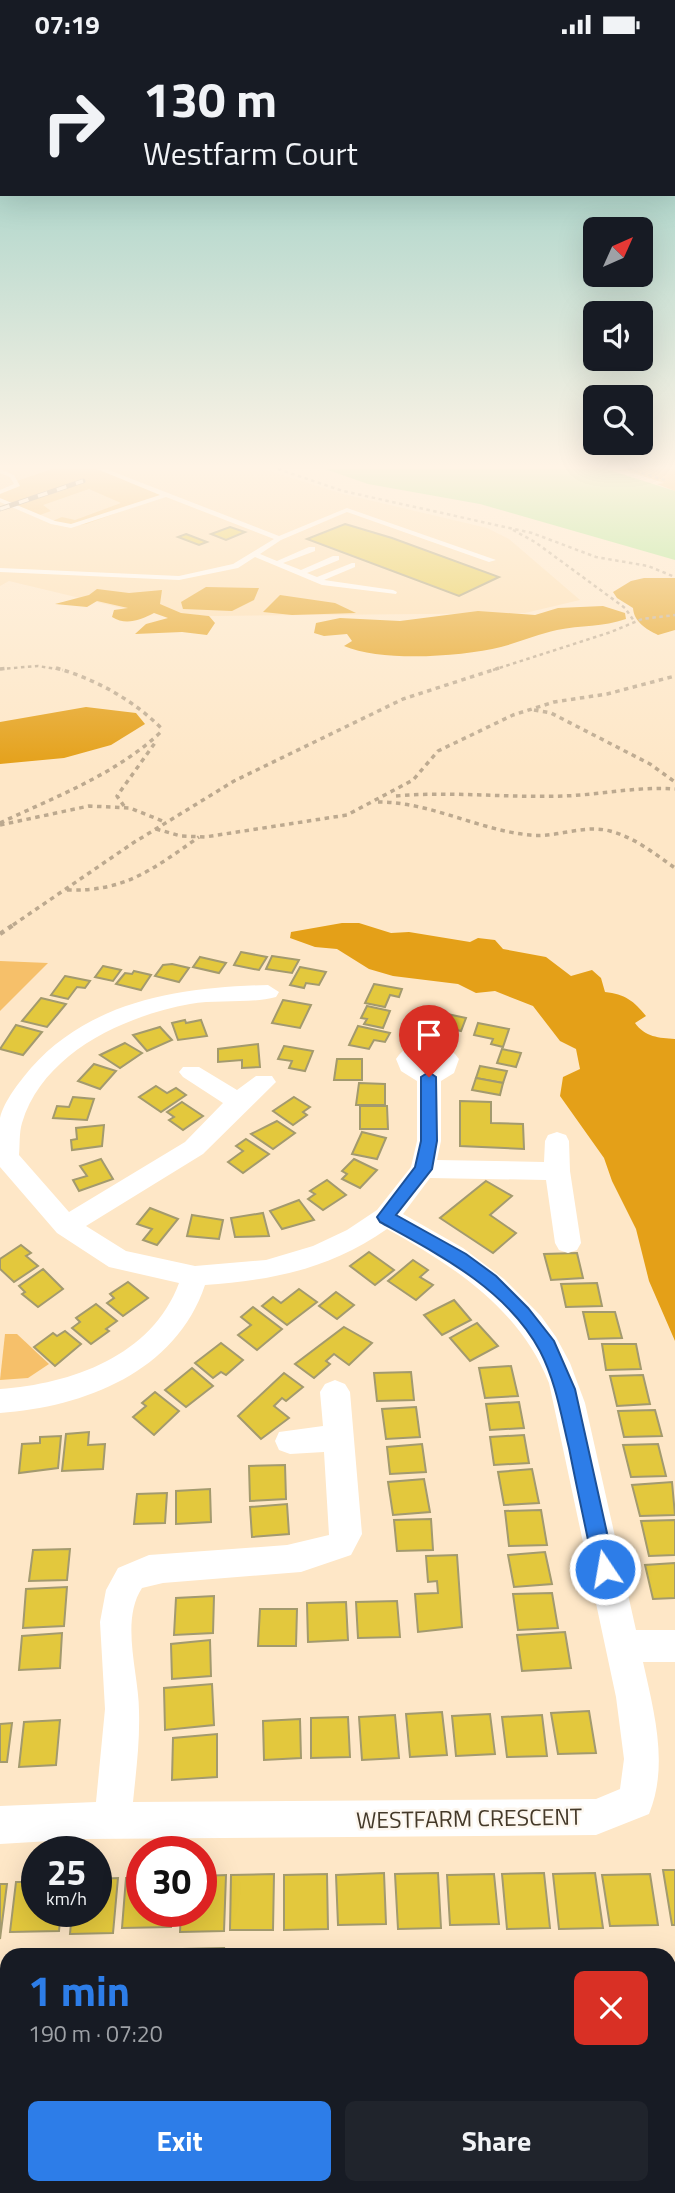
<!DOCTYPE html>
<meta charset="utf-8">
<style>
:root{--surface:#171b24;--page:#20242c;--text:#f1f3f6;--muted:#9ea1a6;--accent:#2d7de8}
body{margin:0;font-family:"Titillium Web",sans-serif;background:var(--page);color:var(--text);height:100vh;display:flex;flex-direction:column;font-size:26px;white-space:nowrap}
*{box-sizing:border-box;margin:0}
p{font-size:23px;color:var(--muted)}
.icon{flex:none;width:38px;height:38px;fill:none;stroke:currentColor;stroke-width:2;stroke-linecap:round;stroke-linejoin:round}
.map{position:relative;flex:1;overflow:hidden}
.side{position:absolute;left:0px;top:1899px;width:676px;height:247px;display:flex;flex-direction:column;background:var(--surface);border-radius:21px 21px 0 0;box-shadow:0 7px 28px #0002}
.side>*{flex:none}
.guide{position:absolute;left:0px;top:0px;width:676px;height:147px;box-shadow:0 7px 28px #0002;background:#171b24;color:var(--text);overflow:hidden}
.needle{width:46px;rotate:45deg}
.controls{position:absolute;left:583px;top:168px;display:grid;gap:14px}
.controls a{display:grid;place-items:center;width:70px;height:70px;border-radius:10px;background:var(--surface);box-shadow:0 7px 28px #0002;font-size:35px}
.speed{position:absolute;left:21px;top:1787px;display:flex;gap:14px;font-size:35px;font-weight:700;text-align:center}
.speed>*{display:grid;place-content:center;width:91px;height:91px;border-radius:50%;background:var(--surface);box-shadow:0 7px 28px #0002;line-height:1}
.speed small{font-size:18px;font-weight:400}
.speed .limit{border:10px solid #d22;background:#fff;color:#111}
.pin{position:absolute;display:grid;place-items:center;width:60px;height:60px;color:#fff;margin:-72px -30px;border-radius:50% 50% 50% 0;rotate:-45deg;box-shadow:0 0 7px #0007}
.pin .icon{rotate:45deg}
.me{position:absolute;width:77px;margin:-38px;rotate:348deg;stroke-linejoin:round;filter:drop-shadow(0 0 5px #0008)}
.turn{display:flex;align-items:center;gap:24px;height:147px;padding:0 28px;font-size:32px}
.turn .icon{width:91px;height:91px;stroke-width:2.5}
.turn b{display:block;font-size:49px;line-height:60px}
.round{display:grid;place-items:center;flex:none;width:74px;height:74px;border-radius:10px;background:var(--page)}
.overview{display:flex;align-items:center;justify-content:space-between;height:119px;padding:0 28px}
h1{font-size:42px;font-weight:700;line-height:52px;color:var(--accent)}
.cta{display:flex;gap:14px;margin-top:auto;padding:14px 28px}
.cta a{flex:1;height:80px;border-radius:10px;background:var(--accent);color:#fff;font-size:28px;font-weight:700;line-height:80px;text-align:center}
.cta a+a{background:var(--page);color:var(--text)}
.status{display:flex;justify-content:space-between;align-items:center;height:49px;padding:0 35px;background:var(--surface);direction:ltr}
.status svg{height:19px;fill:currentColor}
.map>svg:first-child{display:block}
</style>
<div class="status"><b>07:19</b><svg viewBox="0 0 49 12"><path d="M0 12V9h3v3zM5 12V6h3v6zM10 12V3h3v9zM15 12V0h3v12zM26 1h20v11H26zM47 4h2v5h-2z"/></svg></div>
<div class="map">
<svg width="675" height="2144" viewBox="0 0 675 2144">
<rect width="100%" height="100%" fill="#fee7c7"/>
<!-- built -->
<path fill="#fdddad" d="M 0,420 L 263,420 L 343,445 L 487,479 L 509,490 L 580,551 L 525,564 L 212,567 L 130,561 L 9,532 L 0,537 Z"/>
<!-- green -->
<g fill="#f6c06a">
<path d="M 52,420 L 100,420 L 167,446 L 86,475 L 71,477 L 50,473 L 62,468 L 75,471 L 121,454 L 89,440 L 43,456 L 51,462 L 37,467 L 0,451 L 0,443 L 17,437 L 17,432 Z"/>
<path d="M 621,420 L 675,420 L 675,442 L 657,435 L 664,434 Z"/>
<path d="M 0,912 L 48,914 L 0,962 Z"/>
<path d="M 5,1285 L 17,1285 L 49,1315 L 28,1329 L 0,1331 Z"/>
</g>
<!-- forest -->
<g fill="#e4a018">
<path d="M 644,529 L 675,529 L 675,581 L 658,586 C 646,580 634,573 633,559 L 617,549 L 613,543 L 631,532 Z"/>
<path d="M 206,538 L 259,539 L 254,551 L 232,562 L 183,560 L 181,553 Z"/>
<path d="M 97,540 L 129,544 L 162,541 L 160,555 L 181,564 L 209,567 L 215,574 L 207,586 L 182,583 L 135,585 L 146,575 L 168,569 L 154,564 C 140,571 126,577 112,568 L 114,561 L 128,559 L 97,552 L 87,558 L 55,555 L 89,546 Z"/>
<path d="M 280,546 L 335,554 L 356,564 L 292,566 L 263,563 Z"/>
<path d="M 603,557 L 625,564 L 626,570 C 603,578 581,576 557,581 C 538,585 520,593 501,598 C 460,608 381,613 344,597 L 352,592 L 347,585 L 324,587 L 314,584 L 316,574 L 340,569 L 400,572 L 478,562 L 535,566 L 558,559 Z"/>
<path d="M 86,658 L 136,664 L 145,675 L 111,696 L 64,709 L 0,715 L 0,673 Z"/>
<path d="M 342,874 L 359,874 L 391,884 L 409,883 L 470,893 L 478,889 L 495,891 L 503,900 L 546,908 L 571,927 L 592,921 L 601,929 L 605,943 C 625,945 634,952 646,967 L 635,974 C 645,988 659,989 675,990 L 675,1292 L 649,1232 L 636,1180 L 612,1132 L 604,1109 L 560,1047 L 563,1028 L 580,1020 L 576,1000 L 560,992 L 533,957 L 495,942 L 476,944 L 458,935 L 393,927 L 369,920 L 337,900 L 315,898 L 290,889 L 291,883 Z"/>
</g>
<!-- water -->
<path fill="#9de681" d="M 325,420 L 606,420 L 675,442 L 675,511 L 480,455 L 368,435 Z"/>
<!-- building -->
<g fill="#e3c83d" stroke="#a39a6e" stroke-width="2">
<path d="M 345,475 L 392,489 L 499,528 L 459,547 L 307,490 Z"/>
<path d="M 230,478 L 245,483 L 226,491 L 211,485 Z"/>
<path d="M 186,485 L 207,493 L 199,496 L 178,488 Z"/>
<path d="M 241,903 L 267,908 L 259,921 L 234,916 Z"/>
<path d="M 272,907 L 299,911 L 292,924 L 266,920 Z"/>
<path d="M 200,908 L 226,914 L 219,924 L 193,918 Z"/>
<path d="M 172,915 L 189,919 L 179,933 L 155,927 L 163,916 Z"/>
<path d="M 103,917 L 121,921 L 113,932 L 95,928 Z"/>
<path d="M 300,918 L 326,923 L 319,936 L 306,934 L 304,939 L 290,936 Z"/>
<path d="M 134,922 L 151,926 L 141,941 L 116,935 L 125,924 L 132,925 Z"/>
<path d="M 65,927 L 90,932 L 85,939 L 77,938 L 68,950 L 51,946 Z"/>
<path d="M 374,935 L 402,940 L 399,948 L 390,946 L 385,958 L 365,954 Z"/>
<path d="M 41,949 L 66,955 L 47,978 L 22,972 Z"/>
<path d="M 283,951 L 311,956 L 300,979 L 272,974 Z"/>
<path d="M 367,957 L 390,962 L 383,979 L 364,975 L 367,970 L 361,969 Z"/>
<path d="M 438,963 L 466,969 L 461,982 L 448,979 L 446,986 L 430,983 Z"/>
<path d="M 185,971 L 186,974 L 201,971 L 207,987 L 178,991 L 172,974 Z"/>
<path d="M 478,974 L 509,980 L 503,998 L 491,995 L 493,990 L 474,986 Z"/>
<path d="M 16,976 L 42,983 L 23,1006 L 0,1000 Z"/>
<path d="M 358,977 L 390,984 L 385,993 L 374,991 L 369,1000 L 349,996 Z"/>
<path d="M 160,978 L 172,991 L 147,1002 L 133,986 Z"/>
<path d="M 125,994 L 142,1004 L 120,1019 L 100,1006 Z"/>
<path d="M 258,995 L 260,1018 L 242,1019 L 242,1011 L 218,1013 L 218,1000 Z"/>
<path d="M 284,997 L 313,1002 L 305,1022 L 289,1019 L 292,1012 L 278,1010 Z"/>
<path d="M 502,1000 L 521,1004 L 516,1018 L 497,1014 Z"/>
<path d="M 337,1010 L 362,1010 L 362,1031 L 334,1031 Z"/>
<path d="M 94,1015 L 116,1022 L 100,1040 L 78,1032 Z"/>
<path d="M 480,1017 L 507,1022 L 503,1034 L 476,1029 Z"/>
<path d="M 476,1029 L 503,1034 L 500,1046 L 472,1041 Z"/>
<path d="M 359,1034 L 385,1035 L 385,1056 L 356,1056 Z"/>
<path d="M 156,1037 L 167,1044 L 176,1039 L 186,1046 L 161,1063 L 139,1048 Z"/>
<path d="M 73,1048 L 94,1050 L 87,1071 L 53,1069 L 57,1057 L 69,1058 Z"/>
<path d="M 294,1048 L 310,1058 L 303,1063 L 307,1066 L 293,1076 L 273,1062 Z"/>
<path d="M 460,1052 L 491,1053 L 491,1074 L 523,1075 L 524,1100 L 460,1097 Z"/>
<path d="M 182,1053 L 203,1067 L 183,1081 L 169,1071 L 174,1068 L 167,1063 Z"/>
<path d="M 360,1057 L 387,1057 L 388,1080 L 360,1080 Z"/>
<path d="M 277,1072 L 295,1084 L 273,1100 L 251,1085 Z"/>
<path d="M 104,1076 L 102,1097 L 72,1101 L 71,1091 L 77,1090 L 76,1079 Z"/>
<path d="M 362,1083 L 386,1089 L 377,1110 L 352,1105 Z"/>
<path d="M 246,1090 L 269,1105 L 243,1124 L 228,1113 L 243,1102 L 236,1097 Z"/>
<path d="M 101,1110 L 113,1130 L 79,1142 L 73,1131 L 87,1127 L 80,1117 Z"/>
<path d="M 354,1110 L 377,1121 L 360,1139 L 342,1130 L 347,1125 L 342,1122 Z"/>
<path d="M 327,1131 L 346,1146 L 323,1161 L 308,1150 L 315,1145 L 310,1142 Z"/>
<path d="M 486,1132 L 512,1147 L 490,1166 L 516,1184 L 493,1204 L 440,1169 Z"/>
<path d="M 299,1151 L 314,1171 L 282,1180 L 270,1162 Z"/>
<path d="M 150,1159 L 178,1170 L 157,1196 L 143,1191 L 152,1180 L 137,1175 Z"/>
<path d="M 263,1164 L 269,1187 L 235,1188 L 231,1169 Z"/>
<path d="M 192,1166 L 223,1171 L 219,1190 L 187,1187 Z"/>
<path d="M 21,1196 L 31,1204 L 26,1207 L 38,1217 L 14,1233 L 0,1220 L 0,1210 Z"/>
<path d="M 369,1203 L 394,1221 L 375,1236 L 350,1217 Z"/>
<path d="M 577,1204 L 583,1229 L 551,1231 L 544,1205 Z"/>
<path d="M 413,1211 L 428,1221 L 420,1228 L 433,1236 L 416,1251 L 388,1232 Z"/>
<path d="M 43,1220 L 63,1240 L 38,1258 L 22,1245 L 25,1243 L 19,1237 Z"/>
<path d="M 128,1233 L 148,1249 L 123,1267 L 107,1254 L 114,1249 L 110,1245 Z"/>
<path d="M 597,1234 L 602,1257 L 566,1258 L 561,1235 Z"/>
<path d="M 299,1240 L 317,1253 L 287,1276 L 262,1257 L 273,1248 L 281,1254 Z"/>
<path d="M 336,1243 L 354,1256 L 337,1270 L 319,1257 Z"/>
<path d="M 454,1251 L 471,1271 L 442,1286 L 424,1266 Z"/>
<path d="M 96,1255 L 117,1272 L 106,1280 L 109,1282 L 91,1295 L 72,1279 L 80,1273 L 76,1269 Z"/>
<path d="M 253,1258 L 282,1280 L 257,1301 L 238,1286 L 251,1276 L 241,1268 Z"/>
<path d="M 583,1263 L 615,1263 L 622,1289 L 589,1290 Z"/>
<path d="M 477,1274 L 498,1297 L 470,1312 L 450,1289 Z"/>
<path d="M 344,1278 L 372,1294 L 349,1316 L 334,1305 L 326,1312 L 330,1315 L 314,1329 L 295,1315 Z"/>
<path d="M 65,1282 L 81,1295 L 55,1317 L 34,1298 L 53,1284 L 57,1287 Z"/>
<path d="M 221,1294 L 243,1311 L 226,1326 L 221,1323 L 213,1329 L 195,1314 Z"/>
<path d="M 602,1295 L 636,1295 L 641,1320 L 606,1321 Z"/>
<path d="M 511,1317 L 518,1347 L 485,1349 L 479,1319 Z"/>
<path d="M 192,1319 L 213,1337 L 186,1358 L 165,1341 Z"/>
<path d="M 411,1323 L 414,1351 L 377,1352 L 374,1324 Z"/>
<path d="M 284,1324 L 303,1338 L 286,1352 L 282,1349 L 274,1357 L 289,1369 L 261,1390 L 238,1367 Z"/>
<path d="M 643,1326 L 650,1355 L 617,1357 L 610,1327 Z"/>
<path d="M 155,1343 L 179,1362 L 154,1386 L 133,1368 L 146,1357 L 142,1354 Z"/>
<path d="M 519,1353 L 524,1379 L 490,1381 L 486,1355 Z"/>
<path d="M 416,1358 L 420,1388 L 386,1390 L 382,1360 Z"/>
<path d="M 655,1361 L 662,1387 L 624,1388 L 618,1362 Z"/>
<path d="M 89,1383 L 88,1396 L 105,1395 L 103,1420 L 62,1422 L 66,1385 Z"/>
<path d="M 524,1386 L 529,1414 L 494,1416 L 490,1388 Z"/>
<path d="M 61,1387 L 58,1419 L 19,1424 L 22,1395 L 40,1394 L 40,1388 Z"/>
<path d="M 422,1395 L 426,1423 L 390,1425 L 387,1398 Z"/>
<path d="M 658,1395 L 666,1427 L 631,1428 L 623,1396 Z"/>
<path d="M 285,1416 L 286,1450 L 250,1452 L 249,1417 Z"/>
<path d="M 532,1420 L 539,1454 L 504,1456 L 498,1423 Z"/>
<path d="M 424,1430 L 430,1463 L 393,1466 L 388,1433 Z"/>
<path d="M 672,1433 L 675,1466 L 640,1467 L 632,1436 Z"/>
<path d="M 210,1440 L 211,1473 L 176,1475 L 176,1442 Z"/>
<path d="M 167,1444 L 165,1474 L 134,1475 L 137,1445 Z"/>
<path d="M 287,1455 L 289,1485 L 252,1488 L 250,1458 Z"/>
<path d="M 541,1461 L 547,1496 L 509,1497 L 505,1462 Z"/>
<path d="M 431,1470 L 433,1501 L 397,1502 L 394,1471 Z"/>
<path d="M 675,1471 L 675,1506 L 649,1507 L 641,1472 Z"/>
<path d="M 70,1500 L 67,1531 L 29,1532 L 33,1501 Z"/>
<path d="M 545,1503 L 552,1535 L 514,1538 L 508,1506 Z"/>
<path d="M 457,1506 L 462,1578 L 418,1583 L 415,1545 L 438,1544 L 437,1532 L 428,1533 L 426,1507 Z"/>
<path d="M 675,1514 L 675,1549 L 653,1550 L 645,1516 Z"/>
<path d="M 67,1538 L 64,1577 L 23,1579 L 26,1540 Z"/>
<path d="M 552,1544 L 558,1579 L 518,1581 L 513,1545 Z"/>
<path d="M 214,1547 L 213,1584 L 174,1586 L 176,1549 Z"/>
<path d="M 397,1552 L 400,1588 L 358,1589 L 356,1553 Z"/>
<path d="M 346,1553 L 348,1591 L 308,1593 L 307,1554 Z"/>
<path d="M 260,1560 L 297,1560 L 296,1597 L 258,1597 Z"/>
<path d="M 565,1583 L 571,1619 L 522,1622 L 517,1586 Z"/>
<path d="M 62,1584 L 60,1619 L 19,1621 L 22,1587 Z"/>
<path d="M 210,1591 L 211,1627 L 172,1630 L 171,1595 Z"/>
<path d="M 212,1635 L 214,1676 L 165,1681 L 164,1639 Z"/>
<path d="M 589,1662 L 596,1704 L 558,1705 L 551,1664 Z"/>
<path d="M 442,1663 L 447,1706 L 410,1708 L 406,1665 Z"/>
<path d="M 490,1665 L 495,1705 L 456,1707 L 452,1667 Z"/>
<path d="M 395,1666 L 399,1709 L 362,1711 L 359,1668 Z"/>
<path d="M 542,1666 L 547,1707 L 507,1708 L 502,1668 Z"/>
<path d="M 348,1668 L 350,1708 L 311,1709 L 311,1669 Z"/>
<path d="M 300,1670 L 301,1709 L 264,1711 L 263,1672 Z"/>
<path d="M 60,1671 L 56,1716 L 19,1718 L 24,1673 Z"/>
<path d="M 12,1674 L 7,1713 L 0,1713 L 0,1675 Z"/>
<path d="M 217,1685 L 217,1728 L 172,1731 L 173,1689 Z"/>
<path d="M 663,1821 L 675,1821 L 675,1876 L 672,1876 Z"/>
<path d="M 384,1824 L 386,1875 L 338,1876 L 336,1826 Z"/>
<path d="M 438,1824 L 441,1879 L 398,1880 L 395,1825 Z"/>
<path d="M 544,1824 L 550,1879 L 507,1880 L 502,1825 Z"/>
<path d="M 595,1824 L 603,1879 L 559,1880 L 553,1825 Z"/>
<path d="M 274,1825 L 273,1881 L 230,1881 L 231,1826 Z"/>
<path d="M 327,1825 L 328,1880 L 284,1881 L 284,1826 Z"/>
<path d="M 494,1825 L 499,1875 L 450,1876 L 447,1826 Z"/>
<path d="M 650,1825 L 658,1876 L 610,1877 L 602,1826 Z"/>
<path d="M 226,1826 L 224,1882 L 180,1883 L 181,1862 L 201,1862 L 201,1827 Z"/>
<path d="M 118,1829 L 113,1884 L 70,1885 L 72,1862 L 96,1862 L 96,1830 Z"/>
<path d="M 126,1829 L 142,1829 L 142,1862 L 172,1862 L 171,1878 L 122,1879 Z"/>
<path d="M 16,1833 L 37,1833 L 37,1862 L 61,1862 L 59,1882 L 10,1883 Z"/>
<path d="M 0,1835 L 7,1835 L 0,1890 Z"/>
<path d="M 224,1899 L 223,1906 L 182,1906 L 183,1900 Z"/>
<path d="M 668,1980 L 675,2006 L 675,2036 L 668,2037 Z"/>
<rect x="0" y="1993" width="7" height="57"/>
</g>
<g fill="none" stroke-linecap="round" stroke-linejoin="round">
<!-- path-far2 -->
<g stroke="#bca98f" stroke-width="2.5" stroke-dasharray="3.5 3.5" stroke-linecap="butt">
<path d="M 278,420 L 343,442 L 532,484 L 596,508 L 648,517 L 675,528"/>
<path d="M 628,420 L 668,432"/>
<path d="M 513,481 L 535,493 L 625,559 L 634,572"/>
<path d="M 0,620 L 38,617 L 63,621"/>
<path d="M 493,621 L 611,583 L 642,570 L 675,566"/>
</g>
<!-- path-far1 -->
<g stroke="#bca98f" stroke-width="3.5" stroke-dasharray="4.5 4.5" stroke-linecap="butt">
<path d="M 56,619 C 96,630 135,652 163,681"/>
<path d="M 0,620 L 8,619"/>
<path d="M 534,661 L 551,664 L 650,715 L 675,733"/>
<path d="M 396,747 C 452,742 507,749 563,747 C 600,746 637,737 675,740"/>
<path d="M 378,753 C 431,753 478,781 530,786 C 557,789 583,775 610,782 C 634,788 655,805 675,819"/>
<path d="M 124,757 L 117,747 L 157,691"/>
<path d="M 0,774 C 57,747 117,725 163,681"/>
<path d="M 0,776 L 89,757 L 130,759 L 165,773"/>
<path d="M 156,780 L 181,787 L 205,788 L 347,766 L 413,731 L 438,702 L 513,666 L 554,653 L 607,645 L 675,627"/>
<path d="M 67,841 C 125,843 153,820 199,788"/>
<path d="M 13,876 L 133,794 L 234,732 L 403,650 L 499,619"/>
</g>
<!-- path -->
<path stroke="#bca98f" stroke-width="4.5" stroke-dasharray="5 5" stroke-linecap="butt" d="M 0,885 L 16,874"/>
<!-- service -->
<g fill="#fff" fill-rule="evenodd">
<path d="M 0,420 L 14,426 L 20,437 L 0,445 L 0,441 L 14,435 L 10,428 L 0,424 Z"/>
<path d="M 97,420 L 106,420 L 279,487 L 347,459 L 496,511 L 489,513 L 347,463 L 281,491 L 260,505 L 277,512 L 309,498 L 315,498 L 315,502 L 283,514 L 301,521 L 333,507 L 339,507 L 339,511 L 307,524 L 317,528 L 352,514 L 355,514 L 355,518 L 324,531 L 393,541 L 397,543 L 396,545 L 322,536 L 255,508 L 238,519 L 179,531 L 0,523 L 0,519 L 179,527 L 233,515 L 274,490 L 166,448 L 71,479 L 51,475 L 0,453 L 0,449 L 55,472 L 71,475 L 160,446 Z"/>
</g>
<!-- minor -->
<g fill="#fff" fill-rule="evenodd">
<path d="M 268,936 L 279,943 L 276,948 C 249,955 218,950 190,955 C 124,967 43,1004 22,1074 C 19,1084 20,1096 19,1106 L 69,1163 L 185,1093 L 223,1054 L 183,1028 L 179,1023 L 183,1018 L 199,1018 L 237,1041 L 256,1027 L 272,1027 L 276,1033 L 203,1105 L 86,1177 L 126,1202 L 195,1217 L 266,1211 L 313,1197 L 347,1181 L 377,1161 L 411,1118 L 417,1092 L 417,1032 L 401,1022 L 396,1010 C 411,987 444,988 459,1010 L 454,1024 L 441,1032 L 441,1092 L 437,1111 L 544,1113 L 545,1092 L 548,1086 L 557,1083 L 566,1086 L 569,1092 L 570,1122 L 581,1194 L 577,1201 L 568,1204 L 559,1201 L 555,1194 L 546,1131 L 430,1129 L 403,1165 L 463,1199 L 504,1230 L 541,1267 L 556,1288 L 570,1314 L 585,1354 L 636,1581 L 675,1581 L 675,1613 L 643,1613 C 654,1663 669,1716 649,1765 L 596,1786 L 84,1790 L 0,1795 L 0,1757 L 96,1753 L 105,1660 L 100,1573 L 106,1541 L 118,1519 L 149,1506 L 287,1496 L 329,1486 L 324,1403 L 290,1405 L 279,1401 L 275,1392 L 279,1383 L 323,1377 L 320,1343 L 325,1335 L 335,1331 L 345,1335 L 350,1343 L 362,1485 L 351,1506 L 301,1523 L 163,1534 L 142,1539 C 120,1572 139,1625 139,1662 C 140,1692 136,1723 133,1753 L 596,1750 L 620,1740 L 624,1710 L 616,1648 L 549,1334 C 520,1260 454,1217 387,1180 C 329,1220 274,1231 205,1236 C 176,1323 84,1358 0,1364 L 0,1340 C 71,1335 152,1307 179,1234 L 109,1218 L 57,1184 L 0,1118 C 0,1103 0,1083 0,1069 C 4,1052 20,1032 31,1019 C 91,951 182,938 268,936 ZM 425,1008 L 433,1009 L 435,1015 L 429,1018 L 420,1013 Z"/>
<rect x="668" y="2088" width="7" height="42"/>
<path d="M 52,2138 L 184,2138 L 181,2144 L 50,2144 Z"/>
<rect x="251" y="2138" width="44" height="6"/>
</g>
<!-- rail casing -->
<g stroke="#8c7c66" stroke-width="5">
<path id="rail" d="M 0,460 L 83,432"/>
</g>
<!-- rail -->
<use href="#rail" stroke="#fdf7ef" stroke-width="3.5" stroke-dasharray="10" stroke-linecap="butt"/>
</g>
<!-- sky -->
<linearGradient id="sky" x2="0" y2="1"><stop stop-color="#8ac8bf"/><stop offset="0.58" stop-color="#fff4e6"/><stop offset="1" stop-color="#fff4e6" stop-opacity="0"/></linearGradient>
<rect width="675" height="720" fill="url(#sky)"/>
<!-- route -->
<path fill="#2d7de8" stroke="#1d5197" stroke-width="2" d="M 429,1023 L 436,1028 L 437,1092 L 432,1120 L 396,1166 L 466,1205 L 496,1227 L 528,1259 L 554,1292 L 575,1340 L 615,1520 L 612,1527 L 605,1530 L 597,1527 L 594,1520 C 586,1480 577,1440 569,1399 C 561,1366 556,1333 540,1302 C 507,1240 438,1205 380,1173 L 377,1168 L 415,1118 L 421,1092 L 421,1028 Z"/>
<g text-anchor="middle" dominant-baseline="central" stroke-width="5" stroke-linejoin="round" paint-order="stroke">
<!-- near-street labels -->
<g font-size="23" fill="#443929" stroke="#fdf7ef">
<text transform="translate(469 1769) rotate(-1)">WESTFARM CRESCENT</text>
</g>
</g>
</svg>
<div class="controls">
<a><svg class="needle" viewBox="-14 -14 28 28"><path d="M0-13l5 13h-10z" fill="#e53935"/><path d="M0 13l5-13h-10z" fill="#9ea1a6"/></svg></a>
<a><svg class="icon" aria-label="sound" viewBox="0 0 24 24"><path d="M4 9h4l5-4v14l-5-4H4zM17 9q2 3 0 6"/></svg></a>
<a><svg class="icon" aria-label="search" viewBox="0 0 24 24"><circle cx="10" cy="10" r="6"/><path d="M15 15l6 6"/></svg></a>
</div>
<div class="speed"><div>25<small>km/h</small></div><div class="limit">30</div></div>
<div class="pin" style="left:429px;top:1028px;background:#d93025"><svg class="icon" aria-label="arrive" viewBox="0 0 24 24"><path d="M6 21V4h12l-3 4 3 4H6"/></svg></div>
<svg class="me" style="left:605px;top:1520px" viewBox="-20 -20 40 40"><circle r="17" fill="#2d7de8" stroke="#fff" stroke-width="3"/><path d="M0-11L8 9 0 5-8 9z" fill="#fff"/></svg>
<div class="guide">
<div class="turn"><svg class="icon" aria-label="right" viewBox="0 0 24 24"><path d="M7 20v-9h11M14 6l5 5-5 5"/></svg><div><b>130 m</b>Westfarm Court</div></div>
</div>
<section class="side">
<div class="overview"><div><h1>1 min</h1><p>190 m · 07:20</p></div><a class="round" style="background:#d93025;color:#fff"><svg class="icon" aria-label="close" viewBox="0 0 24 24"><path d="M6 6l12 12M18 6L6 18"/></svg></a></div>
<div class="cta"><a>Exit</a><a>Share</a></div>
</section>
</div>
